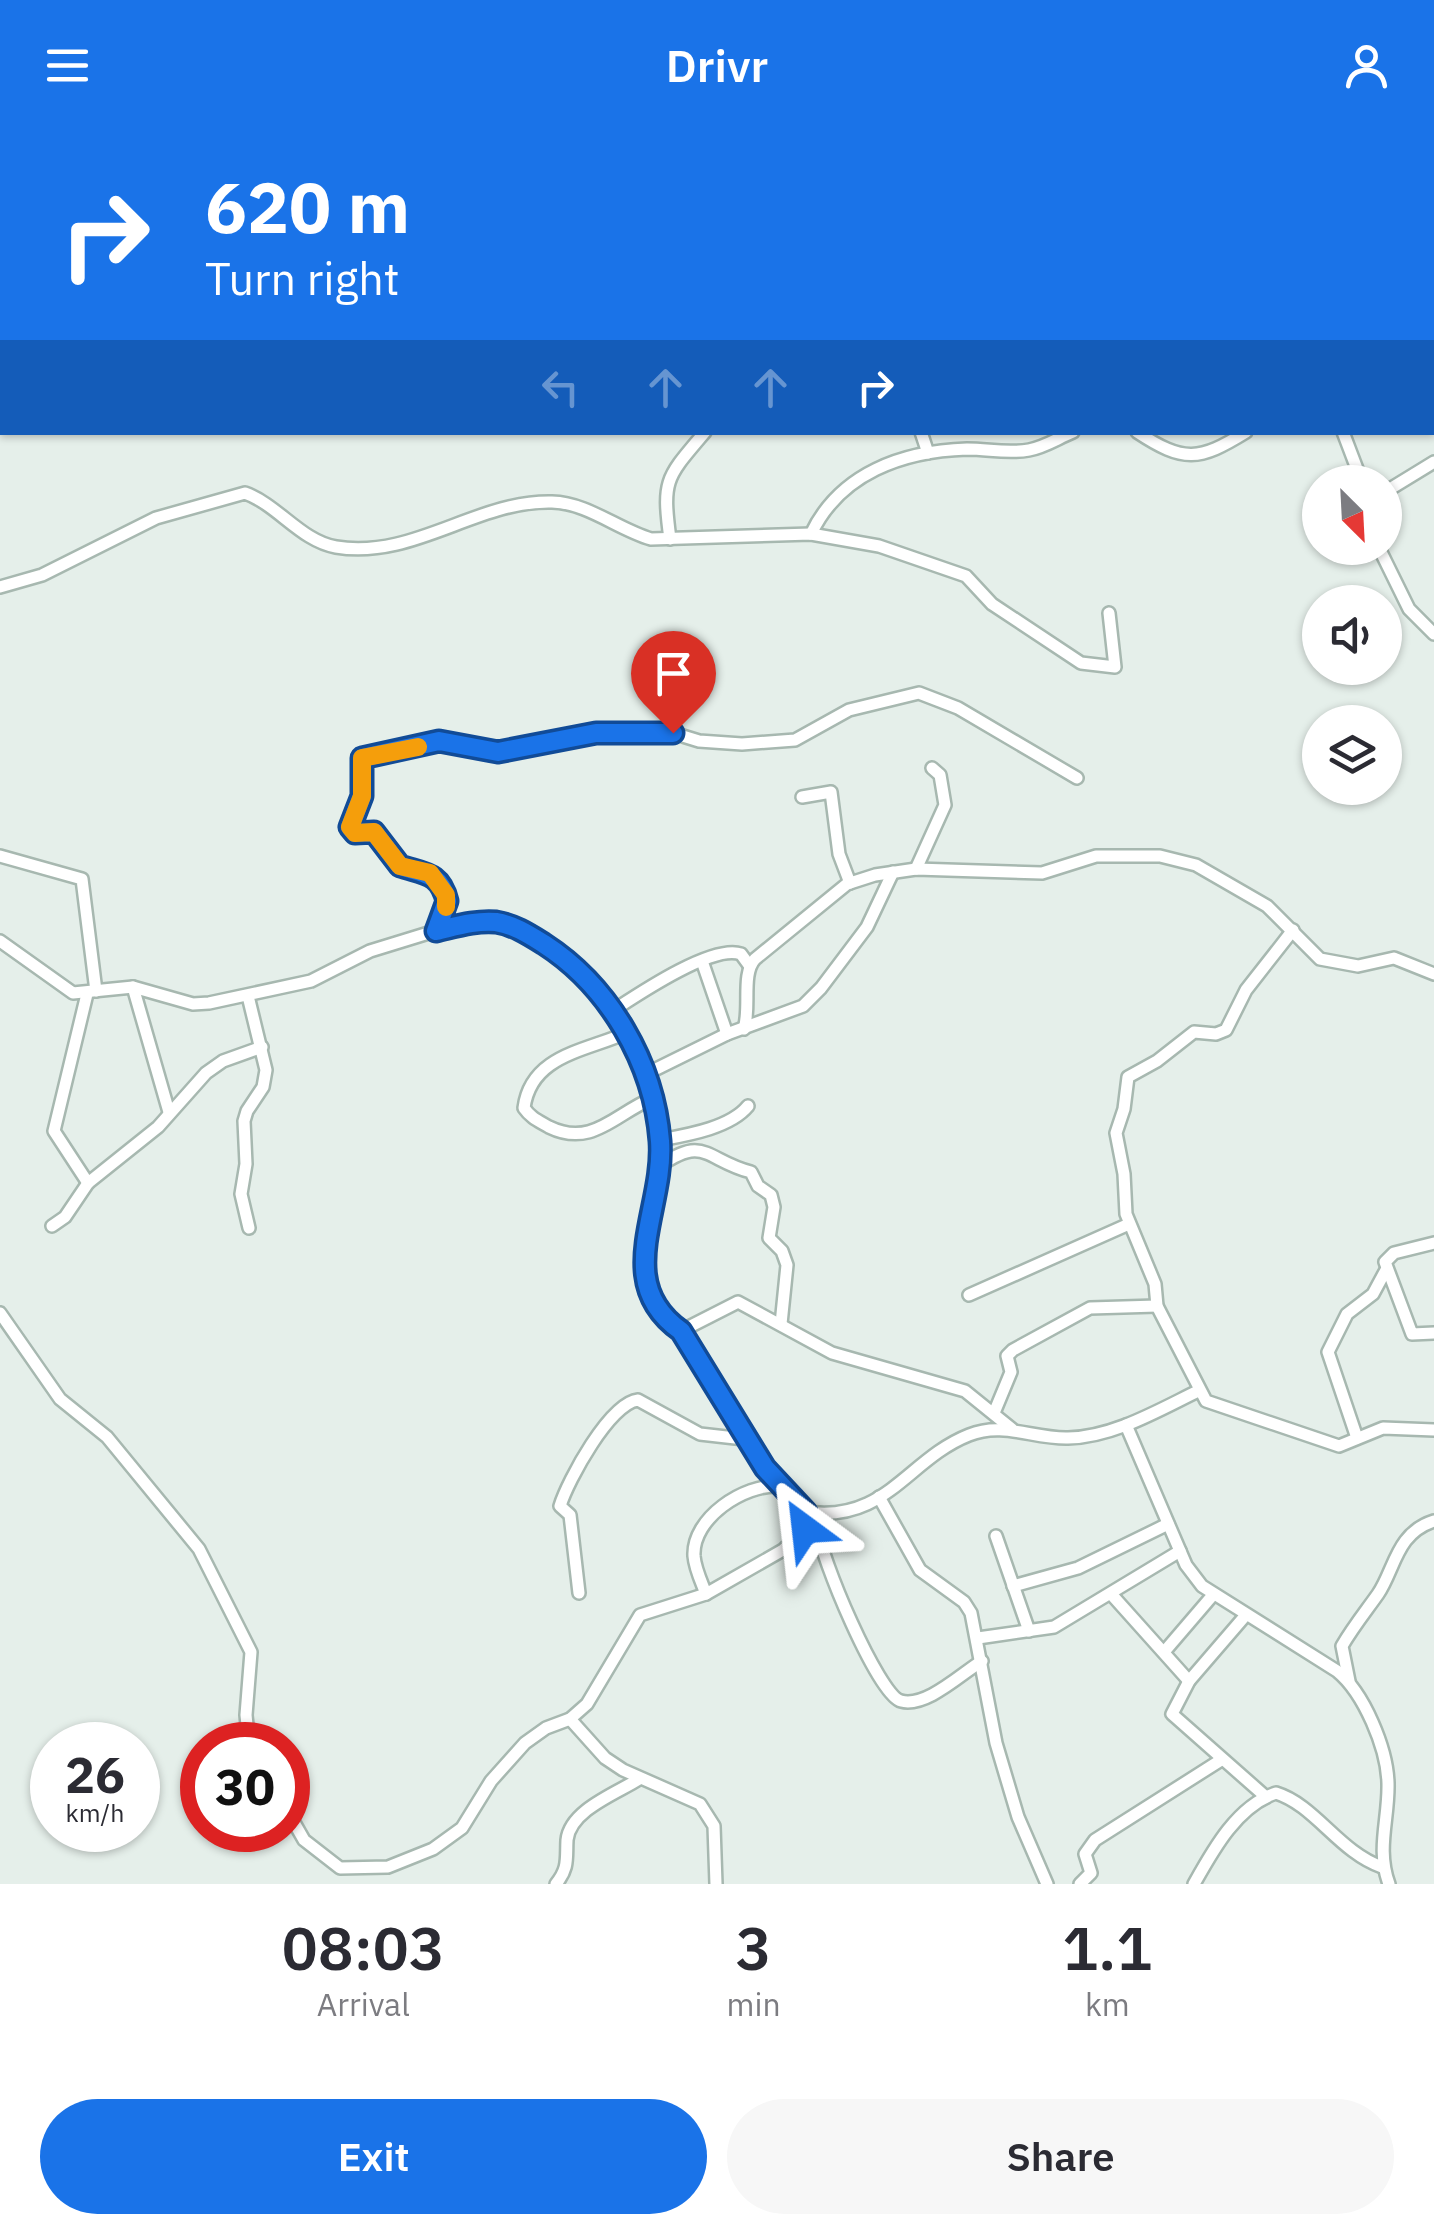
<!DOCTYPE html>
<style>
:root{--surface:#fff;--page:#f7f7f7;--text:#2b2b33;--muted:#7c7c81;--accent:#1a73e8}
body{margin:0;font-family:"IBM Plex Sans",sans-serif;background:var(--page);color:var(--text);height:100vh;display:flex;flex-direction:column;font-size:38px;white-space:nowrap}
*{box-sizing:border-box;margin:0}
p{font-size:32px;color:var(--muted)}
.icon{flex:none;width:55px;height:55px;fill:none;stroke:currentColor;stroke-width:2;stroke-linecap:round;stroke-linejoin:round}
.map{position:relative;height:1754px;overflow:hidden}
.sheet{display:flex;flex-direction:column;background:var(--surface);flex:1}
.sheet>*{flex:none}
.banner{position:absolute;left:0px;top:0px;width:1435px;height:305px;box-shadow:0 2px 8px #0004;background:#1a73e8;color:#fff;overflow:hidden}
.needle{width:65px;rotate:156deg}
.fabs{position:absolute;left:1302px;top:335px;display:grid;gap:20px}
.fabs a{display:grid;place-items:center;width:100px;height:100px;border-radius:50%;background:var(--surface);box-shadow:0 2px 8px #0004;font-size:50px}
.speed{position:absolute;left:30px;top:1592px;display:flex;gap:20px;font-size:50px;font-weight:700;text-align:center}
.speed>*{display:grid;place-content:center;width:130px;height:130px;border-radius:50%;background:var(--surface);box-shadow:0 2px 8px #0004;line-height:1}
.speed small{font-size:25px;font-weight:400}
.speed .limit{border:15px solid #d22;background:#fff;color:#111}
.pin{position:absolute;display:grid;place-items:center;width:85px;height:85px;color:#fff;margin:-102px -42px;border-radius:50% 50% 50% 0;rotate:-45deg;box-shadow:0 0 10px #0007}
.pin .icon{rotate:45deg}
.me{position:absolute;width:110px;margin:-55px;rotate:330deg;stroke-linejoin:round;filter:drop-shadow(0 0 8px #0008)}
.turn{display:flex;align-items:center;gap:35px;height:210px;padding:0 40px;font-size:45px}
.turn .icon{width:130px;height:130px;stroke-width:2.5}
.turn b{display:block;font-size:70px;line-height:85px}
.lanes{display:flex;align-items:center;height:95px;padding:0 40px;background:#0003;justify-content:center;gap:50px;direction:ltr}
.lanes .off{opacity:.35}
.eta{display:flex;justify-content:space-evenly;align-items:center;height:170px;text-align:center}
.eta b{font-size:60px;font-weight:600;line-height:70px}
.action{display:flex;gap:20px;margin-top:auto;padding:20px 40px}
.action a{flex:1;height:115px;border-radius:60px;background:var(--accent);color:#fff;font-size:40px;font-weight:600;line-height:115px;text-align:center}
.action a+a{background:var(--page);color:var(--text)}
header{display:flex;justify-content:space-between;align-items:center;height:130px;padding:0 40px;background:var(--accent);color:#fff;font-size:45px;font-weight:600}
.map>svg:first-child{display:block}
</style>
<header><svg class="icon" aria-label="menu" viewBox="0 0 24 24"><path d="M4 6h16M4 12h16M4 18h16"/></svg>Drivr<svg class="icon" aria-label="person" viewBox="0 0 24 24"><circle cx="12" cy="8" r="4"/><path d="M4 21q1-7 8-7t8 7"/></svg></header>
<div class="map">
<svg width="1434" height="1754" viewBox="0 0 1434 1754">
<rect width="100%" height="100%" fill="#e5efea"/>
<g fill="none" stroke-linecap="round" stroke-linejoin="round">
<!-- minor casing -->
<g stroke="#a7b8b0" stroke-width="16">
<g id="minor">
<path d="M 1400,2 L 1422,2"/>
<path d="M 1432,6 L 1434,6"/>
<path d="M 0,153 L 2,152"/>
<path d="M 1432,164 L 1434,168"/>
<path d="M 921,302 L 928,323"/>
<path d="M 1137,302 C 1184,333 1199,331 1246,302"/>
<path d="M 1343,302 L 1362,352"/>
<path d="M 1385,362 L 1434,332"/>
<path d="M 811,404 C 840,343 903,321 967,319 C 989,319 1007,324 1029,320 C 1045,317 1058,308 1073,302"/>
<path d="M 670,409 C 662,349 666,348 705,302"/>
<path d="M 1379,418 L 1409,479 L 1434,504"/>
<path d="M 0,457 L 42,445 L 156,388 L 245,363 C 278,375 301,411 336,417 C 413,430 477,370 552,372 C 588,373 617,399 651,409 L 811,404 L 879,416 L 966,446 L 992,474 L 1081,533 L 1115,537 L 1109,483"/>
<path d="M 802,667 L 831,662 L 839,724 L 850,753"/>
<path d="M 0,726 L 82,749 L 96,861"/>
<path d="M 916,739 L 945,675 L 940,645 L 932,638"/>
<path d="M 1293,800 L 1246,860 L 1226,900 L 1216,904 L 1194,902 L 1157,931 L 1128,947 L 1124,979 L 1116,1003 L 1124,1044 L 1126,1084 L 1155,1154 L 1157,1176 L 1206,1271 L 1339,1316 L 1383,1298 L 1434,1300"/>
<path d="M 435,801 L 447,771 C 440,743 424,743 400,736 L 374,702 L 351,700 L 351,689 L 362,666 L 362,628 L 439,611 L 498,622 L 602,603 L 673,603 L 699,611 L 742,614 L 795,610 L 849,580 L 919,563 L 958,578 L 1077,648"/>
<path d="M 0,811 L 73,863 L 133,857 L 193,874 L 209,873 L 311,851 L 370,821 L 435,801 L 491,791 L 524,802 L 554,821 L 602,863 L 644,945 L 660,1010 L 644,1150 L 658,1183 L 681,1201 L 765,1338 L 807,1382 C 886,1393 908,1329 969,1305 C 1003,1291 1033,1309 1068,1308 C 1113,1307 1157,1281 1198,1261"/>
<path d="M 702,831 L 727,904"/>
<path d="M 133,857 L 169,982"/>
<path d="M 87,864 L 54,1001 L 88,1053"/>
<path d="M 248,866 L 266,940 L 263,957 L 247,981 L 244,991 L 246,1034 L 241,1064 L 249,1098"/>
<path d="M 614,880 C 640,863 713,814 741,824 L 749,835"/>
<path d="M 744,899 C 751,878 741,844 755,829 L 847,754 L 875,745 L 916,739 L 1042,743 L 1096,726 L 1160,726 L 1196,735 L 1267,776 L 1320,829 L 1358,836 L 1394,828 L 1434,844"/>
<path d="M 626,903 C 586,921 531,925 524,978 C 531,988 539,991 549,997 C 592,1018 615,984 651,969"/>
<path d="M 644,945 L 727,904 L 803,876 L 821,858 L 867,797 L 893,742"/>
<path d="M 660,1010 C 687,1005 730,998 748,976"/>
<path d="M 660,1036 C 705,1004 707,1031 751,1042 L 758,1056 L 771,1065 L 774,1077 L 769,1108 L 782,1121 L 787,1135 L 781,1194"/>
<path d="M 52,1096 L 65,1087 L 88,1053 L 158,997 L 206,943 L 223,931 L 262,917"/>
<path d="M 1434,1113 L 1394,1123 L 1385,1132 L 1412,1204 L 1434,1203"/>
<path d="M 969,1165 L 1129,1094"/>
<path d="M 0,1183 L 60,1269 L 107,1307 L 199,1419 L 251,1522 L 246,1585 L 249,1615"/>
<path d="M 681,1201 L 738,1172 L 832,1223 L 965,1261 L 1012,1299"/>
<path d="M 994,1283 L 1011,1242 L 1007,1226 L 1013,1220 L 1090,1178 L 1157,1176"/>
<path d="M 1126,1295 L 1186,1435 L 1202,1456 L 1337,1541 C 1364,1563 1387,1618 1388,1653 C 1389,1689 1376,1719 1389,1754"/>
<path d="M 1357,1308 L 1328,1222 L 1347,1184 L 1373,1164 L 1386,1140"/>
<path d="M 879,1367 L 920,1440 L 964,1472 L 971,1483 L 996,1613 L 1018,1687 L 1047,1754"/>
<path d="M 821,1384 C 819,1390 818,1392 818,1399 C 819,1424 878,1565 901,1571 C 926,1578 962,1543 982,1531"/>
<path d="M 996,1406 L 1029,1501"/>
<path d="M 1013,1456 L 1078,1438 L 1168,1394"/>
<path d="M 579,1463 L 570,1385 L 560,1376 C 568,1350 610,1273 638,1270 L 700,1304 L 744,1309"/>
<path d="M 706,1464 C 702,1453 695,1439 694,1426 C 692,1388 744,1354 779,1356"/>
<path d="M 1112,1465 L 1189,1551"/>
<path d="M 1245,1486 L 1189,1551 L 1172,1584 L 1266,1667"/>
<path d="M 978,1508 L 1054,1497 L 1180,1421"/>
<path d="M 1164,1522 L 1212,1466"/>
<path d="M 1349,1551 L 1342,1516 C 1353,1497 1366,1481 1378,1464 C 1395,1439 1396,1403 1434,1391"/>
<path d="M 570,1589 L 605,1628 L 623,1640 L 700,1674 L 714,1696 L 716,1754"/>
<path d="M 288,1682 L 304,1710 L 340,1738 L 388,1737 L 433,1719 L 462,1698 L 491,1651 L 525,1613 L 546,1598 L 570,1589 L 587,1574 L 640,1485 L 706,1464 L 783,1420 L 805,1399 L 807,1382"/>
<path d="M 556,1754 C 569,1738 566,1729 567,1710 C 570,1680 617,1663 639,1649"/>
<path d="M 1080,1754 L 1091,1743 L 1085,1724 L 1095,1710 L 1221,1630"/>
<path d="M 1194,1754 C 1213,1720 1237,1676 1276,1663 C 1315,1675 1339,1722 1382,1737"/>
</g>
</g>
<!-- minor -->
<use href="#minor" stroke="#fff" stroke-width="11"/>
</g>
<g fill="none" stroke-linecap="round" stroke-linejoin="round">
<!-- route casing -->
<g stroke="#114b97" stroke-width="25">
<path id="route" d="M 673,603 L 596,603 L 498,622 L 439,611 L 362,628 L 362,666 L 350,697 L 355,703 L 374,702 L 400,736 C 424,744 440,742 447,771 L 436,801 C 454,797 476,790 496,792 C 514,795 528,804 544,814 C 609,856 654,933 660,1011 C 665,1079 611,1152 681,1201 L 765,1338 L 806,1382 L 805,1399"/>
</g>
<!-- route -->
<use href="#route" stroke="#1a73e8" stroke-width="18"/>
<!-- slow -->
<path stroke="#f59e0b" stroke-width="18" d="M 418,617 L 362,628 L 362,666 L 350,697 L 355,703 L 374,702 L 400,736 L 430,743 L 446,765 L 446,777"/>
</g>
</svg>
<div class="fabs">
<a><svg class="needle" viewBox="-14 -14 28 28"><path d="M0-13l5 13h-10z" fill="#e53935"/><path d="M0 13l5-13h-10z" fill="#7c7c81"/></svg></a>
<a><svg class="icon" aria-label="sound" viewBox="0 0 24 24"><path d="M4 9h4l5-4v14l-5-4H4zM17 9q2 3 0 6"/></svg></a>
<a><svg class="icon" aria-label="layers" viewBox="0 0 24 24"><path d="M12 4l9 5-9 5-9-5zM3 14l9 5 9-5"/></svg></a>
</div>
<div class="speed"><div>26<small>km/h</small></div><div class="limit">30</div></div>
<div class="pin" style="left:673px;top:603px;background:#d93025"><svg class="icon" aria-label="arrive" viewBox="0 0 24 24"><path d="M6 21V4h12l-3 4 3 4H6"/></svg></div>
<svg class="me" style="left:805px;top:1399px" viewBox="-20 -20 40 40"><path d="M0-17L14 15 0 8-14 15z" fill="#1a73e8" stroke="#fff" stroke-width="4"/></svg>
<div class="banner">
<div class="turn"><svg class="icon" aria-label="right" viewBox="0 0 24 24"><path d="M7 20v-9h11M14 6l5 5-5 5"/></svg><div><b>620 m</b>Turn right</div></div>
<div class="lanes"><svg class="icon off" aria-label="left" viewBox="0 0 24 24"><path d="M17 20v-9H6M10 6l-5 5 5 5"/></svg><svg class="icon off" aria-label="ahead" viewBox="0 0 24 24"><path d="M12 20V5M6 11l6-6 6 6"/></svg><svg class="icon off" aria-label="ahead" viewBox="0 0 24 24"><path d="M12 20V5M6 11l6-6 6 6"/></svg><svg class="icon" aria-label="right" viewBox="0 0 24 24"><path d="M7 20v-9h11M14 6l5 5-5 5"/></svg></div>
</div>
</div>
<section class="sheet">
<div class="eta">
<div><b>08:03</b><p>Arrival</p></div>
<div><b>3</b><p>min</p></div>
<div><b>1.1</b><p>km</p></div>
</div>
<div class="action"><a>Exit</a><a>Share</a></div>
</section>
